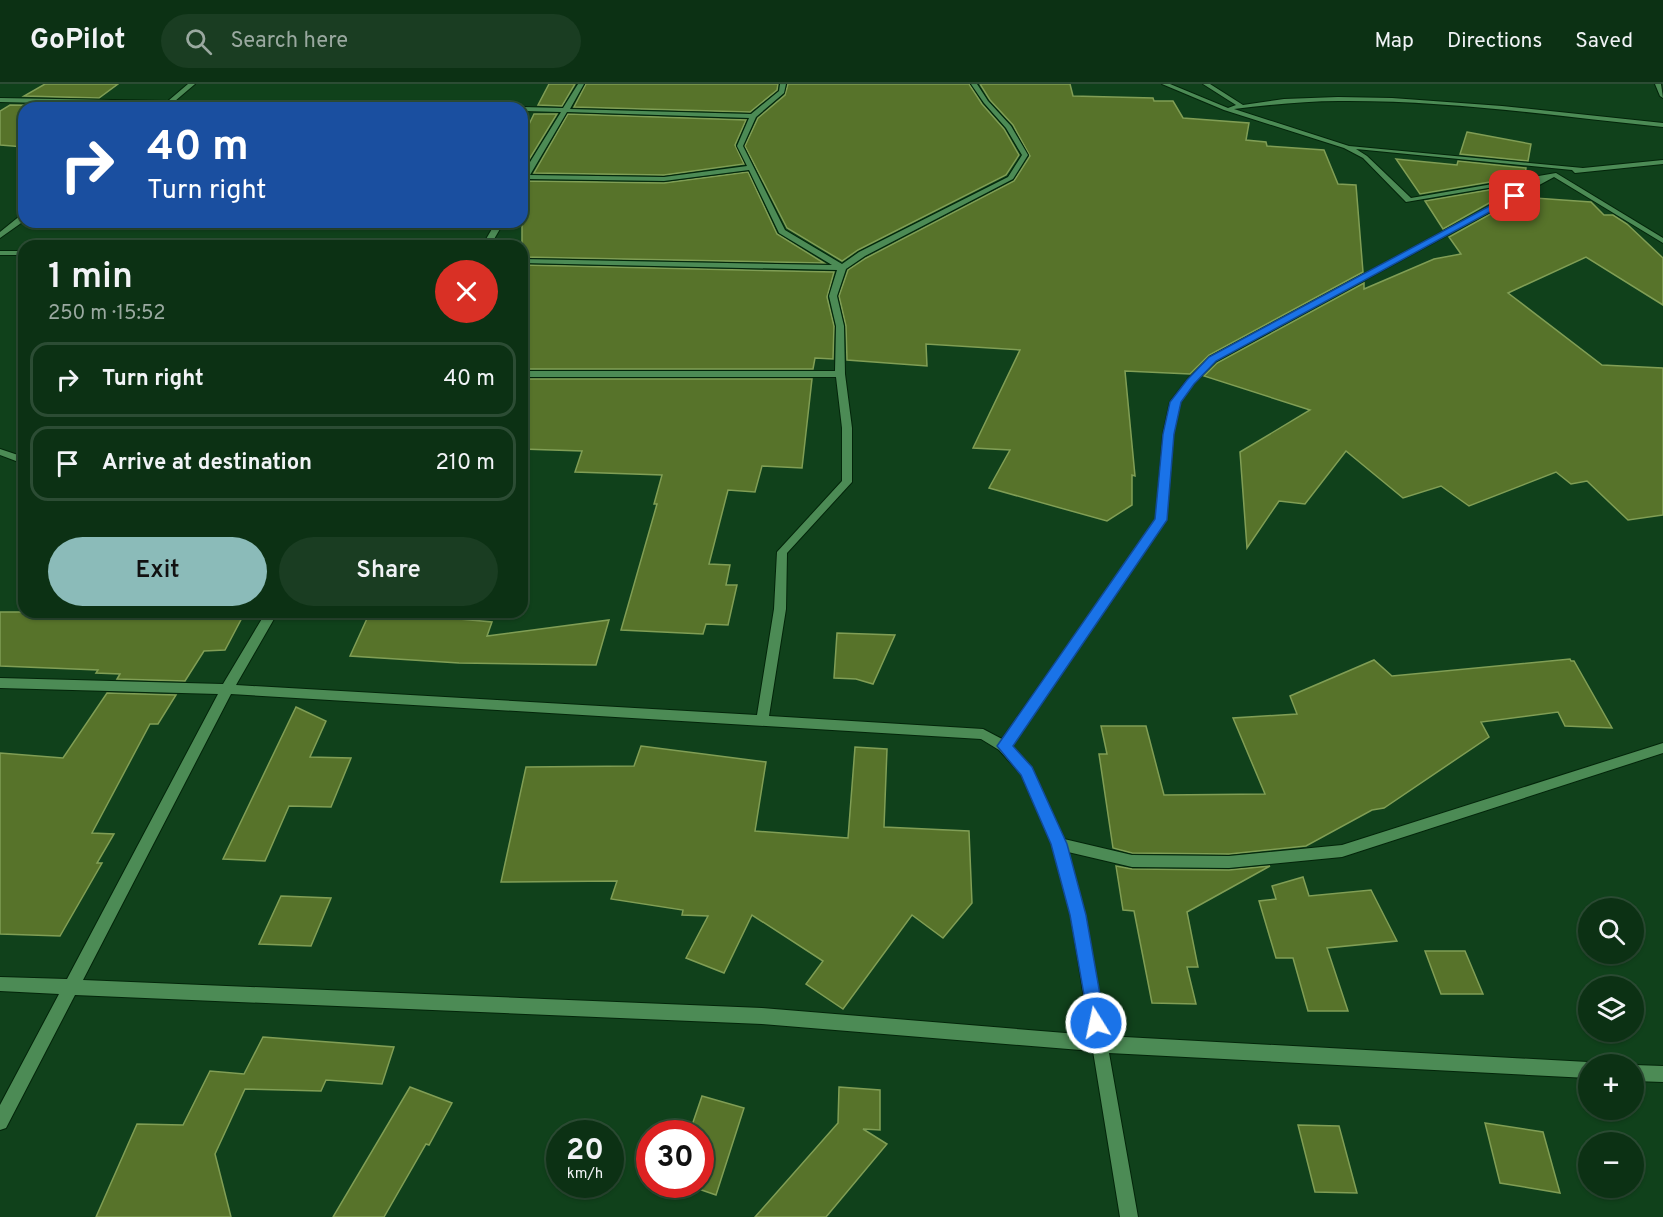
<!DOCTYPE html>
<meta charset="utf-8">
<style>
:root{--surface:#0c3114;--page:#1a3d22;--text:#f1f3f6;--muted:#9aa9a0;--line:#2c4c34;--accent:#8bbbb9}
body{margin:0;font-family:Overpass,sans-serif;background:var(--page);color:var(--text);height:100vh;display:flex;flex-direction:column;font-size:22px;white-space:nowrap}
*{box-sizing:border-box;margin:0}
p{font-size:20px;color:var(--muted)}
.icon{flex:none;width:33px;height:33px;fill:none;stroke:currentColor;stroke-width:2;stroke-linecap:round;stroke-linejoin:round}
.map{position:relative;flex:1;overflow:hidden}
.side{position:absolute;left:18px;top:156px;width:510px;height:378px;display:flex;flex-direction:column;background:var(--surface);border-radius:18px;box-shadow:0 2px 4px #0004,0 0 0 2px var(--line)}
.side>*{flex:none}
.guide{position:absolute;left:18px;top:18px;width:510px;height:126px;border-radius:18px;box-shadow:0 2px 4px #0004,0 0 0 2px var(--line);background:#1a4fa0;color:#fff;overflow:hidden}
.buttons{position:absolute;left:1578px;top:814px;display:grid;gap:12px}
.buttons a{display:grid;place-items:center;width:66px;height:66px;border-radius:50%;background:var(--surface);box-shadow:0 2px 4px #0004,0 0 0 2px var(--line);font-size:30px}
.speed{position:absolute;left:546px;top:1036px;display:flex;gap:12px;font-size:30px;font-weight:700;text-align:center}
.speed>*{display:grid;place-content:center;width:78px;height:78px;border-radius:50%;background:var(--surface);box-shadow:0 2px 4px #0004,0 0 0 2px var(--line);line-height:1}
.speed small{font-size:15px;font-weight:400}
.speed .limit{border:9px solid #d22;background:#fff;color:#111}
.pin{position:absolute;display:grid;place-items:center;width:51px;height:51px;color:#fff;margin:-26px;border-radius:12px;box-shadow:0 3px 9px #0006}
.me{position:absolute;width:66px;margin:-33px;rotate:350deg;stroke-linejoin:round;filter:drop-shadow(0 0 4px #0008)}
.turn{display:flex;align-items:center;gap:21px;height:126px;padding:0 30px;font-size:27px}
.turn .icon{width:78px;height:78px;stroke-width:2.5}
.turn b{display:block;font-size:42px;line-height:51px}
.round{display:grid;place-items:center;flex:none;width:63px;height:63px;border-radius:32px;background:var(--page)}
.head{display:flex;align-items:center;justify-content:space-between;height:102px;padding:0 30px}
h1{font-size:36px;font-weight:600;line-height:45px}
.cta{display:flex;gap:12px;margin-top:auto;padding:12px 30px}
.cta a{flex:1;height:69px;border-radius:36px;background:var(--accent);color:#111;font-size:24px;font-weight:600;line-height:69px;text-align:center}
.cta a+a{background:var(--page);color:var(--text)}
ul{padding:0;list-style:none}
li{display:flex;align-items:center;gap:18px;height:75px;margin:0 12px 9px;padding:0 18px;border:3px solid var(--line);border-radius:18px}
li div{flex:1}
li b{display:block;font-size:22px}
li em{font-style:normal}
header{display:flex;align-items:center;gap:36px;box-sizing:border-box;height:84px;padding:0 30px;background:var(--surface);border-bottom:2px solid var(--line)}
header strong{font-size:28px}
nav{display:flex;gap:33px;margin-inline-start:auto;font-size:21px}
.search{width:420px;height:54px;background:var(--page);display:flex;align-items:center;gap:15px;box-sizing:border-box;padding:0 21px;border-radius:33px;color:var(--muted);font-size:22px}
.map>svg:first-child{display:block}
</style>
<header>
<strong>GoPilot</strong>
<div class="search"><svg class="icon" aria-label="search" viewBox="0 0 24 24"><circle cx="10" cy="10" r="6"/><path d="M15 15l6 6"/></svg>Search here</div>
<nav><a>Map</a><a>Directions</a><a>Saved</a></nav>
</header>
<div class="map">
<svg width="1663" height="1133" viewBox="0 0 1663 1133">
<rect width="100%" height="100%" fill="#10411b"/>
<!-- building -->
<g fill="#57732a" stroke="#809e55" stroke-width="1.5">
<path d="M 45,0 L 118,0 L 99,14 L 24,12 Z"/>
<path d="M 549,0 L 575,0 L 562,22 L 538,21 Z"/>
<path d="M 586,0 L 778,0 L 777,6 L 750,28 L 574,23 Z"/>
<path d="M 788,0 L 969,0 L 982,20 L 1004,45 L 1019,71 L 1006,91 L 858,166 L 842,177 L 787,144 L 745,62 L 758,34 L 785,11 Z"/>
<path d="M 980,0 L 1070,0 L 1073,12 L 1153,14 L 1154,17 L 1173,17 L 1183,34 L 1249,39 L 1246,56 L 1266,58 L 1267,62 L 1324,66 L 1338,100 L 1356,101 L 1363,188 L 1209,271 L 1190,290 L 1125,287 L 1135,392 L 1132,391 L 1132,421 L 1107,437 L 989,404 L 1010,366 L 973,364 L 1020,266 L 926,260 L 927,282 L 847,276 L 846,242 L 839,212 L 848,186 L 866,174 L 1014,97 L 1030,72 L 1013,41 L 990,16 Z"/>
<path d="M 10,21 L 87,22 L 24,24 L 24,63 L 0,61 L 0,27 Z"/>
<path d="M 534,30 L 557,30 L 522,87 L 522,55 Z"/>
<path d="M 568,30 L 746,36 L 735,61 L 744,80 L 664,91 L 534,89 Z"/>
<path d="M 1467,48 L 1531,60 L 1528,77 L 1460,70 Z"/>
<path d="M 1396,75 L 1457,81 L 1458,77 L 1526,84 L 1525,92 L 1420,110 Z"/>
<path d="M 748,88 L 777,150 L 824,179 L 522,173 L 522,100 L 529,97 L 664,99 Z"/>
<path d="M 1523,100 L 1443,145 L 1425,117 Z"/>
<path d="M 1521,113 L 1591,118 L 1604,131 L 1613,131 L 1627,140 L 1663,174 L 1663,221 L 1586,173 L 1508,209 L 1602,281 L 1663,284 L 1663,431 L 1628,436 L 1587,397 L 1571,400 L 1556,388 L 1469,422 L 1441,402 L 1403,414 L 1346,367 L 1305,420 L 1279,417 L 1247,464 L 1240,368 L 1310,326 L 1204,292 L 1217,279 L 1364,199 L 1364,205 L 1434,175 L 1461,170 L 1449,153 Z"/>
<path d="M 522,181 L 834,188 L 827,213 L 834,242 L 833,275 L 815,274 L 813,285 L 522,285 Z"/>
<path d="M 522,295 L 812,295 L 802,384 L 762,382 L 755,408 L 728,406 L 709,480 L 730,481 L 726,501 L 737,501 L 728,541 L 706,540 L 703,550 L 621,546 L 657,420 L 654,420 L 662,391 L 575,388 L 582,367 L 522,365 Z"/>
<path d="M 0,528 L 184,528 L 188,530 L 244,530 L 225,566 L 204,567 L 185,597 L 117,595 L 120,590 L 96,589 L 98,586 L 0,582 Z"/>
<path d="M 370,528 L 463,528 L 460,535 L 492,538 L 487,552 L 609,536 L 596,581 L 459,579 L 350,572 Z"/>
<path d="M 837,549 L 895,551 L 873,600 L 856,595 L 834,594 Z"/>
<path d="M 1570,575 L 1571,577 L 1574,577 L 1612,644 L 1565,642 L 1558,628 L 1481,638 L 1489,653 L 1384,724 L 1372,726 L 1306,762 L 1229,770 L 1132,769 L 1113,764 L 1099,670 L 1107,670 L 1101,642 L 1146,642 L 1164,711 L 1265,710 L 1233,634 L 1297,630 L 1290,612 L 1374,576 L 1392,592 Z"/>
<path d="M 107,609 L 176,611 L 158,640 L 150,640 L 92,749 L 114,750 L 97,779 L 102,779 L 60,852 L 0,850 L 0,669 L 63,674 Z"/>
<path d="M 296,623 L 326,637 L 310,673 L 351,674 L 331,723 L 289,722 L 265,777 L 223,775 Z"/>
<path d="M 641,662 L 766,678 L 755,747 L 848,754 L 855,663 L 887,665 L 884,743 L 969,747 L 972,819 L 943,854 L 912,831 L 843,925 L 806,900 L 823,877 L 752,831 L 724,889 L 686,874 L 708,832 L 682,831 L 683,826 L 611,815 L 617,797 L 501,798 L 526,683 L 634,682 Z"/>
<path d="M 1116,782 L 1132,785 L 1229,786 L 1270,782 L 1187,828 L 1198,883 L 1187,883 L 1196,920 L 1152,919 L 1134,827 L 1123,826 Z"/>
<path d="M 1303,793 L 1309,812 L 1371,806 L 1397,857 L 1327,864 L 1348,927 L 1308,927 L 1293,874 L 1276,874 L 1259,817 L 1276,815 L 1272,802 Z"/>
<path d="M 281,812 L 331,814 L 311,862 L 259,860 Z"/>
<path d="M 1425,867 L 1465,867 L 1483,910 L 1441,910 Z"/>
<path d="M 263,953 L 394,963 L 382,1000 L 326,996 L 321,1007 L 245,1005 L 215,1070 L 231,1133 L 96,1133 L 137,1040 L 183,1041 L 210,987 L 244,990 Z"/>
<path d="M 410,1003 L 452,1019 L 429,1061 L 426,1060 L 384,1133 L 333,1133 Z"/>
<path d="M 839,1003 L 880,1006 L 880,1046 L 863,1045 L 887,1060 L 826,1133 L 755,1133 L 838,1039 Z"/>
<path d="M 702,1012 L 744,1024 L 716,1111 L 687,1101 L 700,1101 L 700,1050 L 689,1050 Z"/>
<path d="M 1485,1039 L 1543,1048 L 1560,1109 L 1500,1099 Z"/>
<path d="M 1298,1041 L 1339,1042 L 1357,1109 L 1315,1108 Z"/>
</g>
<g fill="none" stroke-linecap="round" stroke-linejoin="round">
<!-- minor casing -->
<g stroke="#03250a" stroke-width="2">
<g id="minor">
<path d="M 188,0 L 195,0 L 175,17 L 451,22 L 454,24 L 168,22 L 0,18 L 0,14 L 168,17 Z"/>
<path d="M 578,0 L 584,0 L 570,25 L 751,30 L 779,7 L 780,0 L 786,0 L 784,9 L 756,33 L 743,62 L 785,146 L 842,180 L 859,168 L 1008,93 L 1022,71 L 1006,44 L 984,19 L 971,0 L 977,0 L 988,17 L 1011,42 L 1028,71 L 1013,95 L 865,172 L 846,185 L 837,212 L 844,242 L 845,290 L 852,344 L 852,398 L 787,469 L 786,525 L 769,632 L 983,645 L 1002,655 L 1156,436 L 1163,350 L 1170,318 L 1187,296 L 1210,273 L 1540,95 L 1406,118 L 1363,74 L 1344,64 L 1224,26 L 1162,0 L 1170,0 L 1228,24 L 1236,21 L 1203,0 L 1210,0 L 1243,21 L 1284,15 L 1338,13 L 1392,14 L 1502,22 L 1663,39 L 1663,43 C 1555,32 1447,16 1339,17 C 1304,17 1268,21 1234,25 L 1349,62 L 1583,84 L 1663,76 L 1663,80 L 1575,89 L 1572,86 L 1356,65 L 1367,72 L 1411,114 L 1556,89 L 1663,154 L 1663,159 L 1554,93 L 1216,277 L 1193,300 L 1180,318 L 1173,350 L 1166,436 L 1011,662 L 1031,683 L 1064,755 L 1132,771 L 1229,772 L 1342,761 L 1663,659 L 1663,669 L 1342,773 L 1229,784 L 1132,783 L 1068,768 L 1085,832 L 1106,952 L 1588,978 L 1594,981 L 1588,981 L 1588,994 L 1109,969 L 1138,1133 L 1120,1133 L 1093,967 L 762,940 L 75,911 L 6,1044 L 0,1046 L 0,1021 L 59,910 L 0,907 L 0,893 L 67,895 L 218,610 L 0,604 L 0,594 L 223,600 L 266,528 L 278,528 L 236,601 L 757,631 L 774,525 L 777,468 L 842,397 L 842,344 L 836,293 L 522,293 L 522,287 L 835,287 L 836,242 L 829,212 L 837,186 L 522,179 L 522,175 L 832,181 L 779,149 L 749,86 L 664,97 L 528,95 L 526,97 L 522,98 L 522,91 L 561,28 L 522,27 L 522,24 L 520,24 L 522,23 L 563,24 ZM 567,28 L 749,34 L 737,62 L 747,82 L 664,93 L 530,91 ZM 231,610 L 981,655 L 999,666 L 1021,690 L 1052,760 L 1071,832 L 1090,951 L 762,924 L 83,896 Z"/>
<path d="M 1655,0 L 1661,0 L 1663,14 L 1660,12 Z"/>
<path d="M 21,131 L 24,131 L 24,137 L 0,154 L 0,148 Z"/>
<path d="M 496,138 L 504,138 L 490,162 L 482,162 Z"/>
<rect x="0" y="167" width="24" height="4"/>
<path d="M 0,365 L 24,373 L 24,380 L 0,371 Z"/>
<path d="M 1634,981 L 1663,982 L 1663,998 L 1634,997 Z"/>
</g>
</g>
<!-- minor -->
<use href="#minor" fill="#4c8b55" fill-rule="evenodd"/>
</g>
<!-- route -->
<path fill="#1a73e8" stroke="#114b97" stroke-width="1.5" d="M 1512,110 L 1519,112 L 1216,277 L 1194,300 L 1181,318 L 1174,350 L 1167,436 L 1013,662 L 1032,683 L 1067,760 L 1086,831 L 1105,939 L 1102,945 L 1096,948 L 1090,945 L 1070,831 L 1051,760 L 1021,691 L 997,662 L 1155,435 L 1163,350 L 1170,318 L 1187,296 L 1209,273 Z"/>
</svg>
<div class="buttons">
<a><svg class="icon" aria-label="search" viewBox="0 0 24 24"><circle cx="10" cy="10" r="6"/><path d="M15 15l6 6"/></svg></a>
<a><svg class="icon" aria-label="layers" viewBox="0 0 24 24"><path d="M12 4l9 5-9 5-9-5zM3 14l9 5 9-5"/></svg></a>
<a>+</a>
<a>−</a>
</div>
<div class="speed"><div>20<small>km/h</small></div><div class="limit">30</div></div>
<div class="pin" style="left:1515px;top:112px;background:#d93025"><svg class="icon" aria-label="arrive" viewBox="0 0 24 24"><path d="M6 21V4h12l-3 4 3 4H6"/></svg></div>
<svg class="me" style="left:1096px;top:939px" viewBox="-20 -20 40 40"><circle r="17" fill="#1a73e8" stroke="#fff" stroke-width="3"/><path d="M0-11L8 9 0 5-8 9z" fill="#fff"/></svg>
<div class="guide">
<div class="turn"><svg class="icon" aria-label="right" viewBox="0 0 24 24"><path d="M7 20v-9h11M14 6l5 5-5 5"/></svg><div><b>40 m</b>Turn right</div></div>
</div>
<section class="side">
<div class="head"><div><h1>1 min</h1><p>250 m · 15:52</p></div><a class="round" style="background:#d93025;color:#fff"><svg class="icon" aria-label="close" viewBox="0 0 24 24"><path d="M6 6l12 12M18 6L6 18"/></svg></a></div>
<ul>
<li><svg class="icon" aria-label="right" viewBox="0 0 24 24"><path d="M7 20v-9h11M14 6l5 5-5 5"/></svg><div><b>Turn right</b></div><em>40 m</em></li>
<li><svg class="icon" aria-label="arrive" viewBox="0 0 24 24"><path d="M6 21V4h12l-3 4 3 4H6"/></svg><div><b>Arrive at destination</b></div><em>210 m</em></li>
</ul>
<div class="cta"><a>Exit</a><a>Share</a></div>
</section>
</div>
